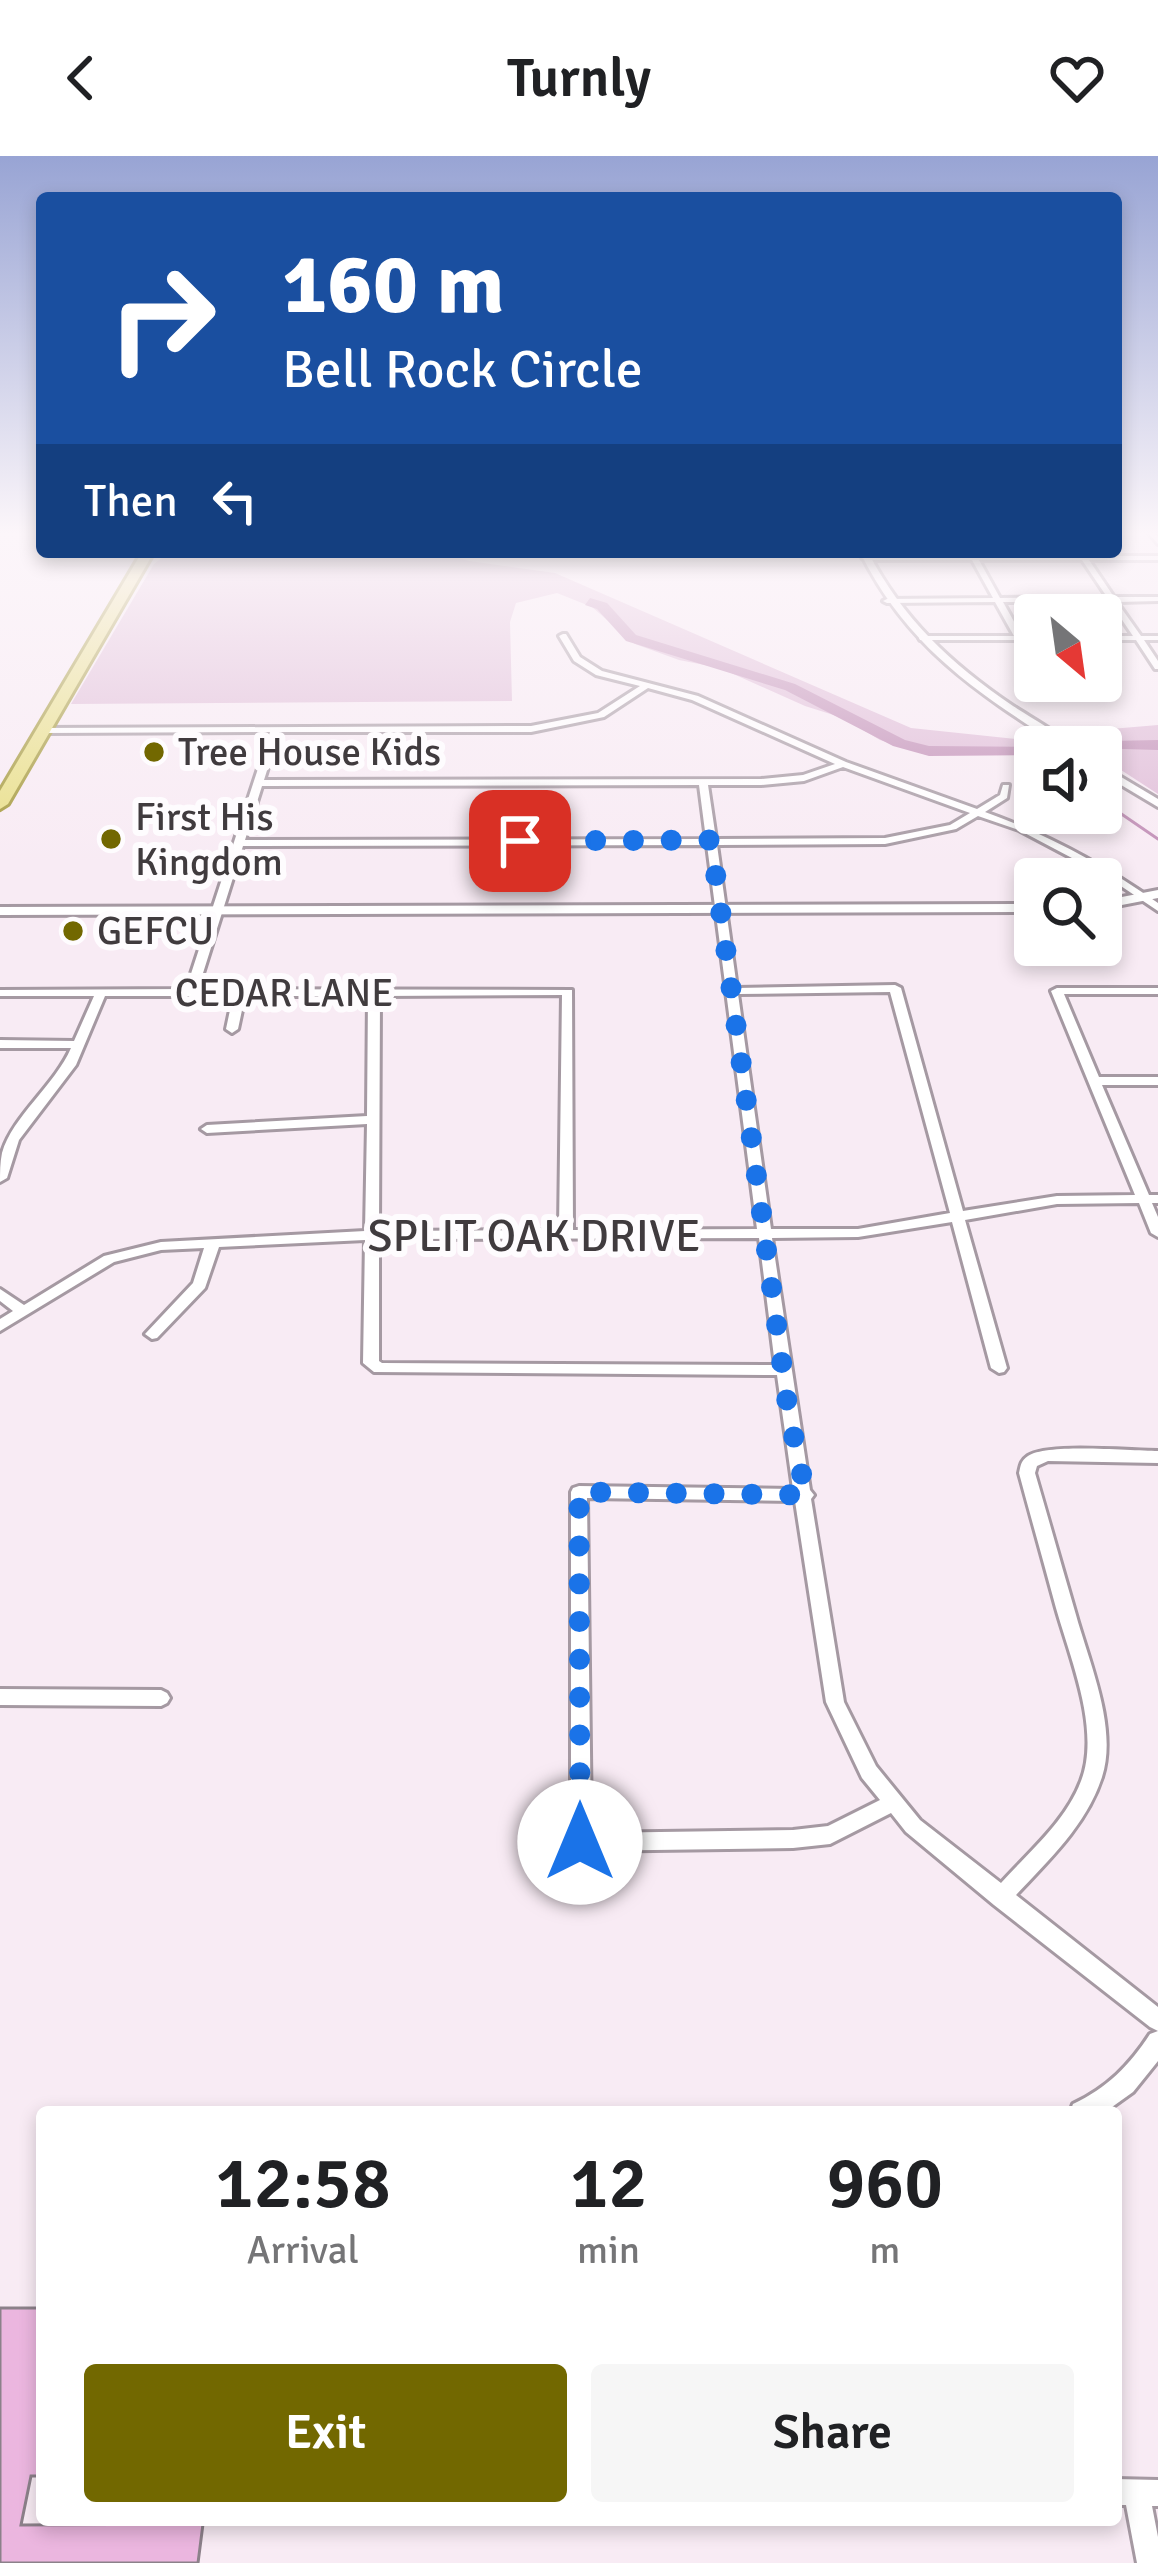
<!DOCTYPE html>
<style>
:root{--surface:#fff;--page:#f6f6f6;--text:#202124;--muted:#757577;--accent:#726800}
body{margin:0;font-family:Signika,sans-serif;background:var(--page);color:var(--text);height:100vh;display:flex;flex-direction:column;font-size:45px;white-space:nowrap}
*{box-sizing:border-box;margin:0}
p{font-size:39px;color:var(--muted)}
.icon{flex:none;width:66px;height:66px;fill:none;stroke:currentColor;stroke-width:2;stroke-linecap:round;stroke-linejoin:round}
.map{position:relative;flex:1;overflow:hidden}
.details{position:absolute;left:36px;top:1950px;width:1086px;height:420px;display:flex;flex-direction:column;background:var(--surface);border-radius:12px;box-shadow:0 6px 18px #0003}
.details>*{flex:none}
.top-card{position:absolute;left:36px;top:36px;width:1086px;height:366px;border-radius:12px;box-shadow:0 6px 18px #0003;background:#1a4fa0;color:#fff;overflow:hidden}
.needle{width:78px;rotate:151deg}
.buttons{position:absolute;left:1014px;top:438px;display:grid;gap:24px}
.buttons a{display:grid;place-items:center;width:108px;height:108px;border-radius:12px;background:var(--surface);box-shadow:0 6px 18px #0003;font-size:60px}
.pin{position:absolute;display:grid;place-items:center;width:102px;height:102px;color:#fff;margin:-51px;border-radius:24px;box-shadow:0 6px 18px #0006}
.me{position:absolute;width:132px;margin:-66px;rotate:0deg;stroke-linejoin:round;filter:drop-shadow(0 0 9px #0008)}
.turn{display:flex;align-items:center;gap:42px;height:252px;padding:0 48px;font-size:54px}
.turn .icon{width:156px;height:156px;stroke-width:2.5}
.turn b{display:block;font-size:84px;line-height:102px}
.then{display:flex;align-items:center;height:114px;padding:0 48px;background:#0003;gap:24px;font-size:45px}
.eta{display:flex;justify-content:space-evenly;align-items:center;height:204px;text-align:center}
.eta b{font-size:72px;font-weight:600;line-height:84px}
.action{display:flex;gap:24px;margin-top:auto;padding:24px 48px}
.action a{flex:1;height:138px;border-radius:12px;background:var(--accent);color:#fff;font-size:48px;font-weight:600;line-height:138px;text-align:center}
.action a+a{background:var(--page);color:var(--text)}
header{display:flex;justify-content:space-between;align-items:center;height:156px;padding:0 48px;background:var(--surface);font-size:54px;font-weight:600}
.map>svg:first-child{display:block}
</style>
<header><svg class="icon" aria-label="back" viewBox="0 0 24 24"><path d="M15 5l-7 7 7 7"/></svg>Turnly<svg class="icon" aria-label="heart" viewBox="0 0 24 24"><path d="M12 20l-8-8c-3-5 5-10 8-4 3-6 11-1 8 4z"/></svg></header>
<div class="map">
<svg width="1158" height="2407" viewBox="0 0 1158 2407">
<rect width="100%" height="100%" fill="#f8ebf4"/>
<!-- green -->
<g fill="#dfbcd7">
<path d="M 169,396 L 436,396 L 469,405 L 555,417 L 911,572 L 1035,585 L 1046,591 L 1035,591 L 1035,599 L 927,599 L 880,584 L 843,562 L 805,550 L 720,512 L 679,504 L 635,488 L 592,451 L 557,437 L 516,447 L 510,466 L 512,545 L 71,548 L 154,408 Z"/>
<path d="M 1158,569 L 1158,638 L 1101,601 L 1101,591 L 1085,591 L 1063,577 Z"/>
</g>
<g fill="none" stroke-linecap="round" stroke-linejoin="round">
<!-- stream -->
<g stroke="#c08db5" stroke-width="3">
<path d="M 1021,596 L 1035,603"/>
<path d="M 1101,644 L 1158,683"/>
</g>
<!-- river -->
<g fill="#c08db5" fill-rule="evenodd">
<path d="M 590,442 L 607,447 L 636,479 L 795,528 L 905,584 L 929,590 L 1041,591 L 1035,591 L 1035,599 L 929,600 L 893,590 L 785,534 L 626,485 L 597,453 L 585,449 Z"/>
<path d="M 1158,584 L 1158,594 L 1055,591 L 1063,586 Z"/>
</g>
</g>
<!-- building -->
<path fill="#ebb6df" stroke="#8c818a" stroke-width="3" d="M 0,2152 L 42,2152 L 42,2320 L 31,2320 L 21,2369 L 203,2368 L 198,2407 L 0,2407 Z"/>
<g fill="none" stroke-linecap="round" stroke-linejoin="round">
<!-- minor casing -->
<g stroke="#a599a2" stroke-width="6">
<g id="minor">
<path d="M 1147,375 L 1154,375 L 1158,381 L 1158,388 Z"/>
<path d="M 967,396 L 975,396 L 977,400 L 1079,400 L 1077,398 L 1080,396 L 1086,400 L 1158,400 L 1158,404 L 1089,404 L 1114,441 L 1158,441 L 1158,445 L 1117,446 L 1141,480 L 1158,480 L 1158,484 L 1144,484 L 1158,505 L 1158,513 L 1155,513 L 1136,484 L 1101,484 L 1101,480 L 1133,480 L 1110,446 L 1003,446 L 1022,480 L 1035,480 L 1035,484 L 920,484 L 919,482 L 923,480 L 1014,480 L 995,446 L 887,447 L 883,445 L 887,443 L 993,442 L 972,404 L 866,404 L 862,402 L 866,400 L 970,400 ZM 979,404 L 1082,404 L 1107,441 L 1000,442 Z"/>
<path d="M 563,478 L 566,478 L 580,501 L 602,515 L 698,540 L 846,606 L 977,653 L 1000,639 L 1003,629 L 1009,629 L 1007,642 L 985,656 C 1047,678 1104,709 1158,747 L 1158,755 L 1106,720 L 1019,674 L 978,660 L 956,673 L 885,688 L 717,689 L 737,832 L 895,829 L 901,832 L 963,1055 L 1057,1040 L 1135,1039 L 1051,835 L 1057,832 L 1158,832 L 1158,838 L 1064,838 L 1099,921 L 1158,921 L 1158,929 L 1102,929 L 1149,1039 L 1158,1039 L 1158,1047 L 1152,1047 L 1158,1061 L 1158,1081 L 1151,1077 L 1139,1047 L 1057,1048 L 965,1064 L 1007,1212 L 1004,1216 L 999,1217 L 991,1212 L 952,1066 L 858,1081 L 772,1082 L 810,1334 L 814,1339 L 811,1343 L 844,1546 L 876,1610 L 920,1664 L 1001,1727 C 1029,1696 1066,1665 1081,1625 C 1101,1574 1070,1502 1056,1452 C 1044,1407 1031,1362 1019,1317 C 1021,1308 1021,1305 1028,1300 C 1047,1287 1131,1295 1158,1295 L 1158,1307 L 1048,1305 L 1037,1310 L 1035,1317 C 1049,1364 1062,1412 1076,1459 C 1089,1506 1118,1572 1102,1621 C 1087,1668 1049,1704 1016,1739 L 1158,1851 L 1158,1875 L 1150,1871 L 994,1749 L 906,1676 L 891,1657 L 830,1688 L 793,1692 L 581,1695 L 574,1692 L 571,1686 L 571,1336 L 573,1332 L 579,1330 L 793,1333 L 777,1219 L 374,1216 L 363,1207 L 365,1084 L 219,1091 L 205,1132 L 157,1182 L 152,1183 L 145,1178 L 193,1127 L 204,1092 L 161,1094 L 114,1106 L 0,1175 L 0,1163 L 13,1155 L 0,1145 L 0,1133 L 24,1149 L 104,1100 L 161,1086 L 365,1075 L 367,968 L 207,977 L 201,973 L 207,969 L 367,960 L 368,840 L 245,840 L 238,873 L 232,877 L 226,873 L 233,840 L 105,840 L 76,909 L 19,984 L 7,1022 L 0,1026 C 0,1016 0,1007 2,997 C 12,961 55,929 71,892 L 0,892 L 0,884 L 74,885 L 94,840 L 0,840 L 0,834 L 186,833 L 270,576 L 44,577 L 41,576 L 41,572 L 531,570 L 598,557 L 640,530 L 596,519 L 574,505 L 559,480 ZM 648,532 L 692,544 L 835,608 L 803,619 L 761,623 L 264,624 L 279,576 L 531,576 L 604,561 ZM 843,611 L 970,657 L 950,669 L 885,682 L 716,683 L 708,629 L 761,629 L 804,625 ZM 699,629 L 706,683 L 245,684 L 262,630 ZM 707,689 L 757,1073 L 573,1074 L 572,834 L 198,833 L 243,690 ZM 890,836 L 950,1057 L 858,1073 L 771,1073 L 738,838 ZM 562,839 L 559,1074 L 379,1075 L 380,840 ZM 759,1082 L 775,1209 L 382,1207 L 379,1205 L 379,1083 ZM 587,1342 L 795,1345 L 826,1546 L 862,1622 L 880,1644 L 828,1670 L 793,1674 L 591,1677 Z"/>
<path d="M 0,1533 L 161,1534 L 167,1537 L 170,1542 L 167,1547 L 161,1550 L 0,1549 Z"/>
<path d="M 1158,1875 L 1158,1905 L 1133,1936 L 1105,1956 L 1070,1956 L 1073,1948 C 1107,1932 1130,1909 1150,1878 Z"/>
<path d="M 1116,2323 L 1158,2324 L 1158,2350 L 1152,2350 L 1158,2381 L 1158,2407 L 1137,2407 L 1126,2349 L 1116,2349 Z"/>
</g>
</g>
<!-- tertiary casing -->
<g stroke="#a599a2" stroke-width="6">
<g id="tertiary">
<path d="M 860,396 L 868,396 C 902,462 951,508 1013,550 C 1033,563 1056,575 1074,591 L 1062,591 C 975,535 907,491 860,396 Z"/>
<path d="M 1101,609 L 1158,643 L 1158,651 L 1101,617 Z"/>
<path d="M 1158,734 L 1158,742 L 1101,753 L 1101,745 Z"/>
<path d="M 1035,748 L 1035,756 L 0,759 L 0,751 Z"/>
</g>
</g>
<!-- primary casing -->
<g stroke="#a39837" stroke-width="6">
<path id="primary" d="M 142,396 L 154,396 L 8,648 L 0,653 L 0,635 Z"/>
</g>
<!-- minor -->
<use href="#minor" fill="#fff" fill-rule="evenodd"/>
<!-- tertiary -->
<use href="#tertiary" fill="#fff" fill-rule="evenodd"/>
<!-- primary -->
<use href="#primary" fill="#e8df85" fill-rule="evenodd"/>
</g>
<!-- sky -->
<linearGradient id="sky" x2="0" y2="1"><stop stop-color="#98a4d4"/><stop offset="0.53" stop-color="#fcf6fa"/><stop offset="1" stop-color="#fcf6fa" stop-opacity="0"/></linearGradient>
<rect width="1158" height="712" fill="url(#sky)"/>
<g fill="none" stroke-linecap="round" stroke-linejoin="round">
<!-- route -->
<path stroke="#1a73e8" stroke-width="21" stroke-dasharray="0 37.8" d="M 520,685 L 711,684 L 788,1253 L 806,1339 L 579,1336 L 580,1686"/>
</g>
<!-- markers -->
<g fill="#726800" stroke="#fefcfe" stroke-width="4.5">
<circle cx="154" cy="596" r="12"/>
<circle cx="111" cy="683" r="12"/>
<circle cx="73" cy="775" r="12"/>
</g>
<g text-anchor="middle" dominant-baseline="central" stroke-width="12" stroke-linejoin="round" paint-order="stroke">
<!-- far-poi labels -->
<g font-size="39" fill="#403b3e" stroke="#fefcfe" text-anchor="start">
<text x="178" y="596">Tree House Kids</text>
<text x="135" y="661">First His<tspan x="135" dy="45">Kingdom</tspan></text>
<text x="97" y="775">GEFCU</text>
</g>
<!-- far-street labels -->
<g font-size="39" fill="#403b3e" stroke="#fefcfe">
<text x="284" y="837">CEDAR LANE</text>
</g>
<!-- street labels -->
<g font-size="45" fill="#403b3e" stroke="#fefcfe">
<text x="534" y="1080">SPLIT OAK DRIVE</text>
</g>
</g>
</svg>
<div class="buttons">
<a><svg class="needle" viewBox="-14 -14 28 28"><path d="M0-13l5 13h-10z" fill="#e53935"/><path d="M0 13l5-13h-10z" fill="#757577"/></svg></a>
<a><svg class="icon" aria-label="sound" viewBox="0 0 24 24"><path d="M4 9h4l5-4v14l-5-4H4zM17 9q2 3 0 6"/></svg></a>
<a><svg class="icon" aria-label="search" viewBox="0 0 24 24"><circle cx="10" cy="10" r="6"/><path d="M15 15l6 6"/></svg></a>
</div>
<div class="pin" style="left:520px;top:685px;background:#d93025"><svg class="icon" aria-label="arrive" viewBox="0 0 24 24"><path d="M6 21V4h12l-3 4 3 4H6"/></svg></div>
<svg class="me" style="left:580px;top:1686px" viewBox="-20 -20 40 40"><circle r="19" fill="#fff"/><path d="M0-13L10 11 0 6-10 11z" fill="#1a73e8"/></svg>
<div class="top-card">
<div class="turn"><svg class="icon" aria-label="right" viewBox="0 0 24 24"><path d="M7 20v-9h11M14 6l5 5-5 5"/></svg><div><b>160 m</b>Bell Rock Circle</div></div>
<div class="then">Then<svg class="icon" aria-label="left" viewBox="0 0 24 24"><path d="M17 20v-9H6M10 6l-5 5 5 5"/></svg></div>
</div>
<section class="details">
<div class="eta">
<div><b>12:58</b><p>Arrival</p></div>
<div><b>12</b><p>min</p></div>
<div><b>960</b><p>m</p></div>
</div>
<div class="action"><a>Exit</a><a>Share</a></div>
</section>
</div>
